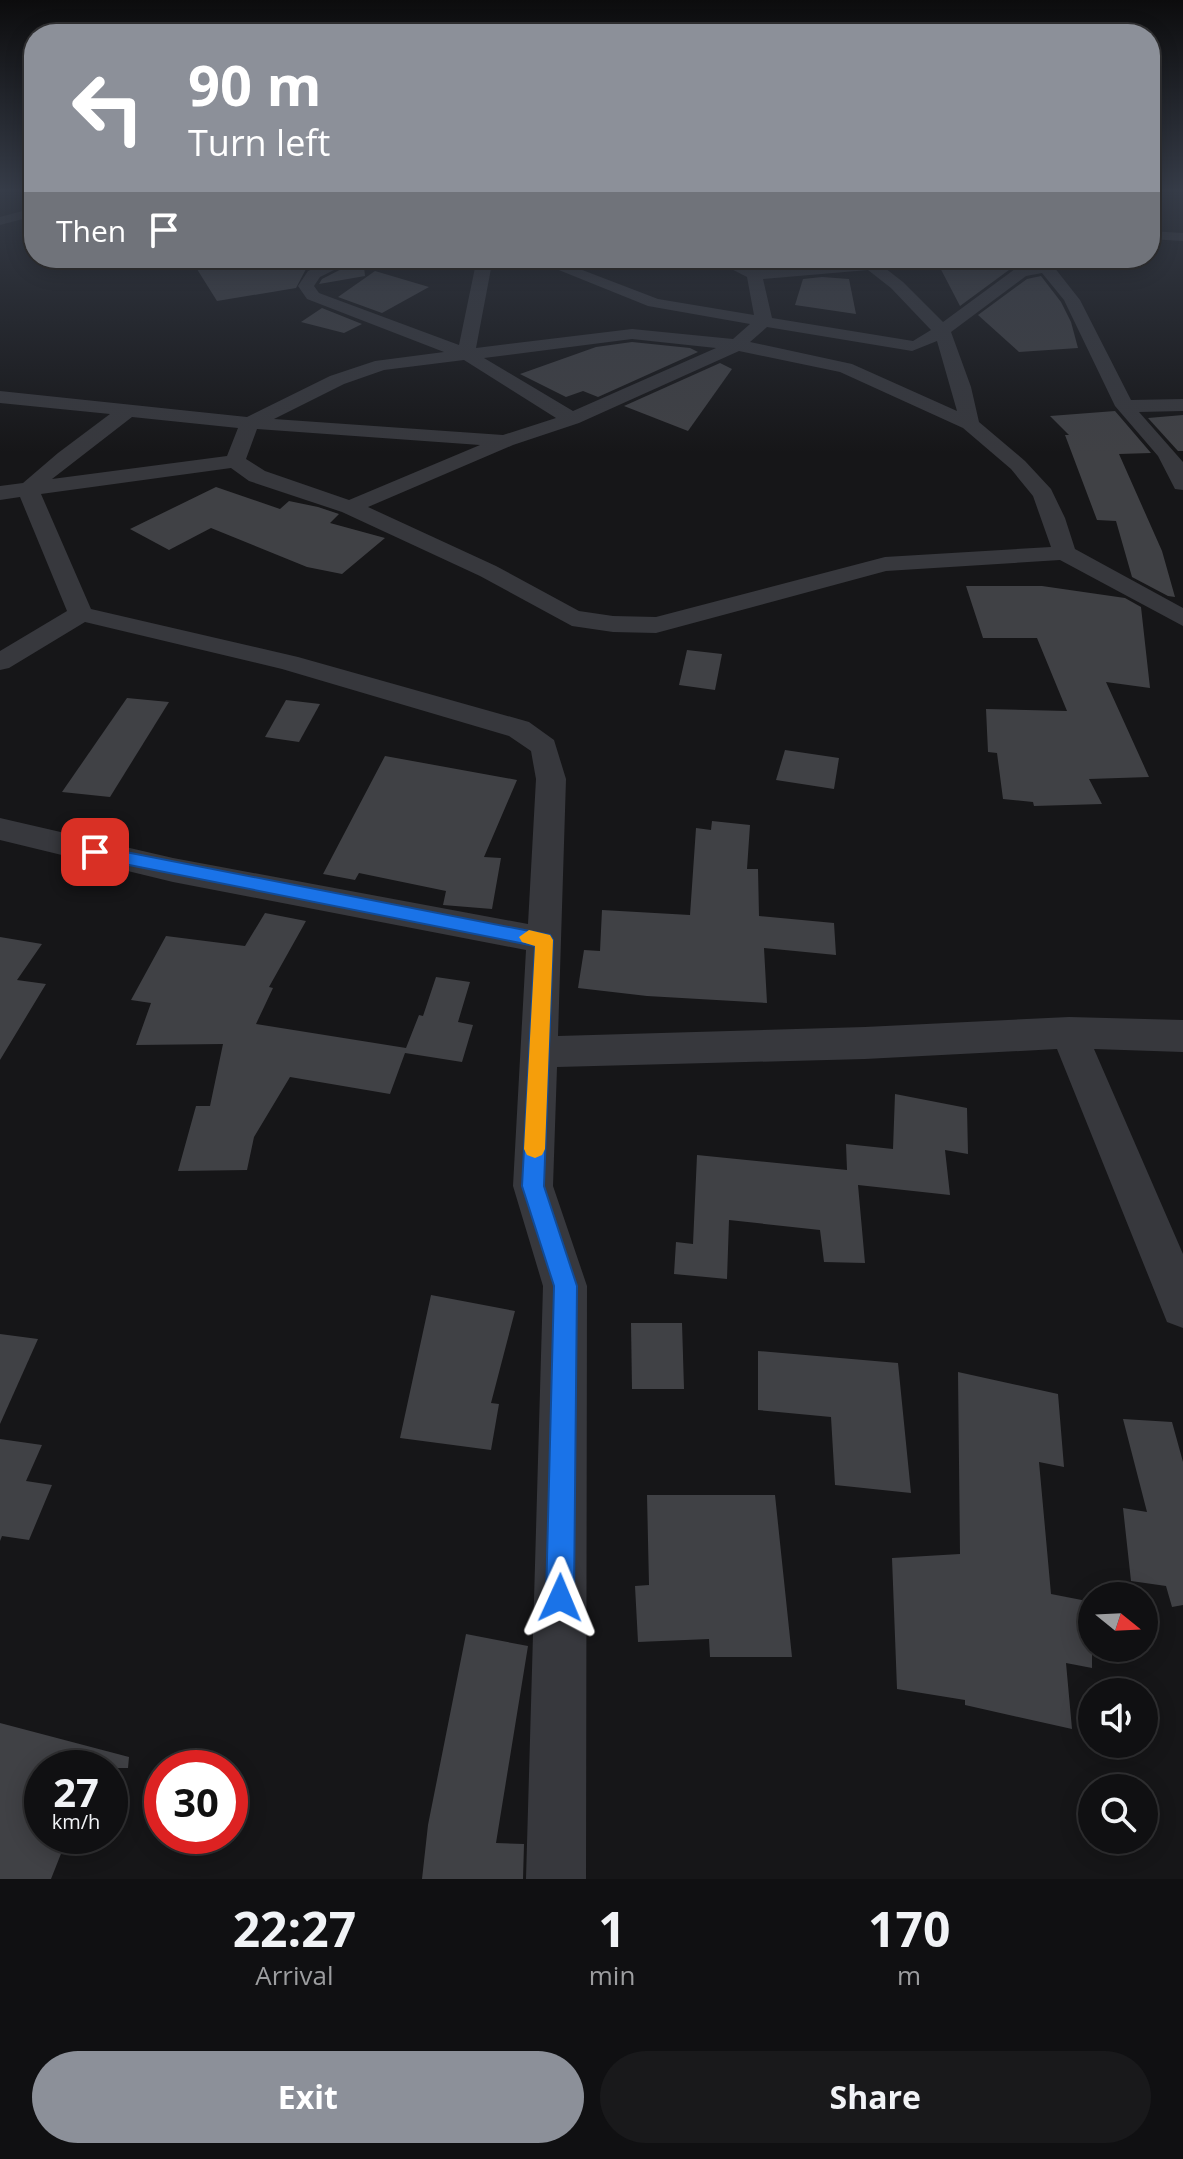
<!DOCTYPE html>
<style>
:root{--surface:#101012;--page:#19191b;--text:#f1f3f6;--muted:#9c9d9f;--line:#303032;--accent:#8c9099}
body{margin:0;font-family:"Open Sans",sans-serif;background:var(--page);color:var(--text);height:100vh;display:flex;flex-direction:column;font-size:30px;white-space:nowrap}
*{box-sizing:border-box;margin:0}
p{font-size:26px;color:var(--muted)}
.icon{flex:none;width:44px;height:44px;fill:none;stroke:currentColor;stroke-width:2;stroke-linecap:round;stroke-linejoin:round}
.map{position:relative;height:1879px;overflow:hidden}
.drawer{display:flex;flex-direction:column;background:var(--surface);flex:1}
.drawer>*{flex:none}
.top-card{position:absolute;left:24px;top:24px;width:1136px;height:244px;border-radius:32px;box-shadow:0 4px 20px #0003,0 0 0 2px var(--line);background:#8c9099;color:#fff;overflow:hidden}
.needle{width:52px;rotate:108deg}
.tools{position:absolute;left:1078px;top:1582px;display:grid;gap:16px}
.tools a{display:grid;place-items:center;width:80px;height:80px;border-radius:50%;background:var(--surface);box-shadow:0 4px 20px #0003,0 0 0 2px var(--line);font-size:40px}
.speed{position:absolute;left:24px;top:1750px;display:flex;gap:16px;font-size:40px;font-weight:700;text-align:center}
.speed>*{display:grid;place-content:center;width:104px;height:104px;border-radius:50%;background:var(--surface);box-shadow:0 4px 20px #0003,0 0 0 2px var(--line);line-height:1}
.speed small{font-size:20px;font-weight:400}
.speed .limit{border:12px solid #d22;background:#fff;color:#111}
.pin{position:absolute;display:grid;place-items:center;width:68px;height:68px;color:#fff;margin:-34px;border-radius:16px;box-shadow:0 4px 12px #0006}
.me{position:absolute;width:88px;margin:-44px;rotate:1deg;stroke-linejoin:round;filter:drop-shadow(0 0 6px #0008)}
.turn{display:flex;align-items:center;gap:28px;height:168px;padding:0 32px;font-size:36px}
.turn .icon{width:104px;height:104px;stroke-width:2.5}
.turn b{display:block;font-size:56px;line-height:68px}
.then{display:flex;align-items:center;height:76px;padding:0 32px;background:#0003;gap:16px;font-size:30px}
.eta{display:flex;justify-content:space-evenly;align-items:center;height:136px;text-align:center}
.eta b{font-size:48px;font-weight:700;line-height:56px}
.primary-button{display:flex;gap:16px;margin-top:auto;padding:16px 32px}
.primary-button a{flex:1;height:92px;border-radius:48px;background:var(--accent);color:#fff;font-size:32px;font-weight:700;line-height:92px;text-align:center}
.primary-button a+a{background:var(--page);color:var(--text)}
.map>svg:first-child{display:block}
</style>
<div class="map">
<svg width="1183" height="1879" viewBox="0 0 1183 1879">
<rect width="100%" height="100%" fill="#161618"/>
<!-- building -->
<g fill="#404145">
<path d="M 190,258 L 330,258 L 306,269 L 296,288 L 217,301 Z"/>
<path d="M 363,258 L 365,276 L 319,284 L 322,279 Z"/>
<path d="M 935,258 L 1039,258 L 1038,261 L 1013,267 L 960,306 Z"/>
<path d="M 375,271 L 429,287 L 382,313 L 338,297 Z"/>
<path d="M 1041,276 L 1061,302 L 1071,322 L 1078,348 L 1019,352 L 978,315 L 1027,279 Z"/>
<path d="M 822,277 L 849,279 L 856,314 L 795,305 L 803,279 Z"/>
<path d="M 322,308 L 362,324 L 344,333 L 301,322 Z"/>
<path d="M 632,342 L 690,348 L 698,352 L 598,397 L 583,391 L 566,397 L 520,374 L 596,347 Z"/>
<path d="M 720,363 L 732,369 L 688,431 L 624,406 Z"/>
<path d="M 1115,411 L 1151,453 L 1119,454 L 1162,551 L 1175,597 L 1168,596 L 1132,577 L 1116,521 L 1097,520 L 1065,435 L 1069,435 L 1050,416 Z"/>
<path d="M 1183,415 L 1183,451 L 1178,451 L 1148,418 Z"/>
<path d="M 216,487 L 280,509 L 289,501 L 318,507 L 339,514 L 330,523 L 385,538 L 342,574 L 307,567 L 211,528 L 169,550 L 130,529 Z"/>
<path d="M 966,586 L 1042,586 L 1125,598 L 1141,607 L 1150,688 L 1106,682 L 1149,777 L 1089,779 L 1102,804 L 1034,806 L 1033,802 L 1003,799 L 997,753 L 988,752 L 986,709 L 1067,711 L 1037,638 L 983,638 Z"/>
<path d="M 687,650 L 722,654 L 715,690 L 679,685 Z"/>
<path d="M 127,698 L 169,702 L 110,797 L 62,792 Z"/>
<path d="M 286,700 L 320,704 L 299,742 L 265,737 Z"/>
<path d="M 785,750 L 839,758 L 834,789 L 776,780 Z"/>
<path d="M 385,756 L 517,780 L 484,857 L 501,858 L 492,909 L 443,905 L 446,891 L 359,873 L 355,880 L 323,874 Z"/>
<path d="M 712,821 L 750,825 L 747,869 L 758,869 L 759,916 L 834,923 L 836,955 L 764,948 L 767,1003 L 647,996 L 578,988 L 584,950 L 600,951 L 602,910 L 690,915 L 696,828 L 711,830 Z"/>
<path d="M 265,913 L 306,921 L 269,987 L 273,988 L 256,1024 L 406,1048 L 419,1015 L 423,1016 L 436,977 L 470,982 L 458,1022 L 473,1025 L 462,1062 L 405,1053 L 390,1094 L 290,1077 L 254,1137 L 247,1170 L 178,1171 L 196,1106 L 210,1106 L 223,1044 L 136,1045 L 151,1003 L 131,1000 L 166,936 L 245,946 Z"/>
<path d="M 0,937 L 42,944 L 17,980 L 46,984 L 0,1060 Z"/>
<path d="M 895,1094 L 967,1108 L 968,1154 L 945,1150 L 950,1195 L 858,1185 L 865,1263 L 824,1262 L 820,1230 L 729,1220 L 727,1279 L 674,1274 L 676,1242 L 693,1244 L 697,1155 L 847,1170 L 846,1144 L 893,1149 Z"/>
<path d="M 431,1295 L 515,1311 L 491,1403 L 499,1404 L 491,1450 L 400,1438 Z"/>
<path d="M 631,1323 L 682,1323 L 684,1389 L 632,1389 Z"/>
<path d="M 0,1334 L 38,1339 L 0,1424 Z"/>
<path d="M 758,1351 L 898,1363 L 911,1493 L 835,1485 L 831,1417 L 758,1410 Z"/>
<path d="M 958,1372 L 1058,1394 L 1064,1467 L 1039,1462 L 1051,1594 L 1092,1602 L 1092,1668 L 1066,1663 L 1072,1729 L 965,1705 L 965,1700 L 897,1689 L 892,1558 L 960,1554 Z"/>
<path d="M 1123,1419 L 1172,1422 L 1183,1462 L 1183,1605 L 1172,1607 L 1166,1586 L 1131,1581 L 1123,1508 L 1147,1512 Z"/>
<path d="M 0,1439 L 42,1445 L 26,1481 L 52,1485 L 29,1540 L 2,1536 L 0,1541 Z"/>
<path d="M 647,1495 L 775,1495 L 792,1657 L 710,1657 L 709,1639 L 638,1642 L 635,1586 L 649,1585 Z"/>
<path d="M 466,1634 L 528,1646 L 496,1843 L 524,1844 L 523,1879 L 422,1879 L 428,1825 Z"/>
<path d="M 0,1723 L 129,1757 L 128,1768 L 42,1768 L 42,1836 L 68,1836 L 51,1879 L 0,1879 Z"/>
</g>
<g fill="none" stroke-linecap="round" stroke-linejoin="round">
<!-- minor -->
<g fill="#37383d" fill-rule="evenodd">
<path d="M 34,208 L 34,216 L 0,225 L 0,217 Z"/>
<path d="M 1150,231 L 1183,233 L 1183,241 L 1150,239 Z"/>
<path d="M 337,258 L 358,258 L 320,277 L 314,286 L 319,293 L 459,345 L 477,258 L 493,258 L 476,348 L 632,329 L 733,339 L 750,324 L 648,306 L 529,258 L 551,258 L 658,299 L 754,315 L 747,277 L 710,258 L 730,258 L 741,263 L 738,258 L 754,258 L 759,270 L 872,258 L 903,282 L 943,322 L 1015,269 L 1040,264 L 1042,258 L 1058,258 L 1054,267 L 1080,300 L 1131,400 L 1183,399 L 1183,411 L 1139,412 L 1183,462 L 1183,490 L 1175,489 L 1158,456 L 1115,406 L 1064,300 L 1042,273 L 1026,276 L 951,332 L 971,387 L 979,422 L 1025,461 L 1051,489 L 1065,518 L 1075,549 L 1183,608 L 1183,626 L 1060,560 L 886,571 L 656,633 L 613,632 L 572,626 L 480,576 L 342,512 L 249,481 L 231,468 L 41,494 L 91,609 L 298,657 L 529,722 L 554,740 L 566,779 L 558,1036 L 865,1027 L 1069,1017 L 1183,1020 L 1183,1052 L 1094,1049 L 1183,1254 L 1183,1328 L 1167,1322 L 1057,1049 L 865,1059 L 557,1067 L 553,1186 L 587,1286 L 586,1879 L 526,1879 L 543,1286 L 513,1186 L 526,950 L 173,882 L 0,840 L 0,818 L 173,858 L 528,924 L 536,779 L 531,751 L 509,736 L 282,669 L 85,622 L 9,668 L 0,670 L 0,651 L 67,611 L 20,497 L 0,500 L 0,486 L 23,483 L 58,453 L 110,414 L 0,403 L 0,391 L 247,417 L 330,376 L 375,361 L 444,352 L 307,299 L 298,286 L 308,271 ZM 868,270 L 891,288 L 931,330 L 913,341 L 772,318 L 763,279 ZM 767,327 L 912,351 L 937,341 L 957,411 L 852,364 L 750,342 ZM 632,339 L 716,348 L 573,411 L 484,358 ZM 739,351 L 840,372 L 963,428 L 1011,469 L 1033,496 L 1051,547 L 885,557 L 656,617 L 613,616 L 579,611 L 496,566 L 368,507 L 513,445 L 579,423 ZM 464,360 L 556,418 L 503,435 L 274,419 L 344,384 L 384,370 ZM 132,417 L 238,428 L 227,456 L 52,479 ZM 257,429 L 480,445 L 349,500 L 265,471 L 246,459 Z"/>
</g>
</g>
<!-- sky -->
<linearGradient id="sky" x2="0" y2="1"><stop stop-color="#0c0c0d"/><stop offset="0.42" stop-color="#363c48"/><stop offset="1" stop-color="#363c48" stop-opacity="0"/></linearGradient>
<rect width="1183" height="453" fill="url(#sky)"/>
<!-- route -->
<path fill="#1a73e8" stroke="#114b97" stroke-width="2" d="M 95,846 L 550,935 L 553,940 L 544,1186 L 577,1286 L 574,1598 L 570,1608 L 560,1612 L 551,1608 L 546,1598 L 554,1286 L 522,1186 L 535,946 L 89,857 L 86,852 L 89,848 Z"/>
<!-- slow -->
<path fill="#f59e0b" d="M 529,930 L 550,935 L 553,940 L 545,1149 L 542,1155 L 535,1158 L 527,1155 L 524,1149 L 535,946 L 522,942 L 519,937 Z"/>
</svg>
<div class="tools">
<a><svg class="needle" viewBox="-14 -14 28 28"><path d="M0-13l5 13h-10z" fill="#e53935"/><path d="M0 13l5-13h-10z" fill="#9c9d9f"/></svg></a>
<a><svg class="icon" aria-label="sound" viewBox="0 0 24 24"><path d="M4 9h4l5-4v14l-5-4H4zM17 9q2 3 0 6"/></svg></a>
<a><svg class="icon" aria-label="search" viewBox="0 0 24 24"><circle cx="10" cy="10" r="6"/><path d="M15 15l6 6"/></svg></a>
</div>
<div class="speed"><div>27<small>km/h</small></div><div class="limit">30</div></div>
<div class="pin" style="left:95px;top:852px;background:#d93025"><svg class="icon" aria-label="arrive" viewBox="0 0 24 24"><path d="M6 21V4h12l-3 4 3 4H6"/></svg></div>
<svg class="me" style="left:560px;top:1598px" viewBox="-20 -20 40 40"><path d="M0-17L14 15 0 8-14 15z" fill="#1a73e8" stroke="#fff" stroke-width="4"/></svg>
<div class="top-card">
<div class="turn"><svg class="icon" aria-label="left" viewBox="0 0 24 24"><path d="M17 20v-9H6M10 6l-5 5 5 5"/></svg><div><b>90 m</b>Turn left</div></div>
<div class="then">Then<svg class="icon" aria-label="arrive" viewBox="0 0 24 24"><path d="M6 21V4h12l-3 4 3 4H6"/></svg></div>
</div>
</div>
<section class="drawer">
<div class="eta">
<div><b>22:27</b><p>Arrival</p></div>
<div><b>1</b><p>min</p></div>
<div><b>170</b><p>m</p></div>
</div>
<div class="primary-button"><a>Exit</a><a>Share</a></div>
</section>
